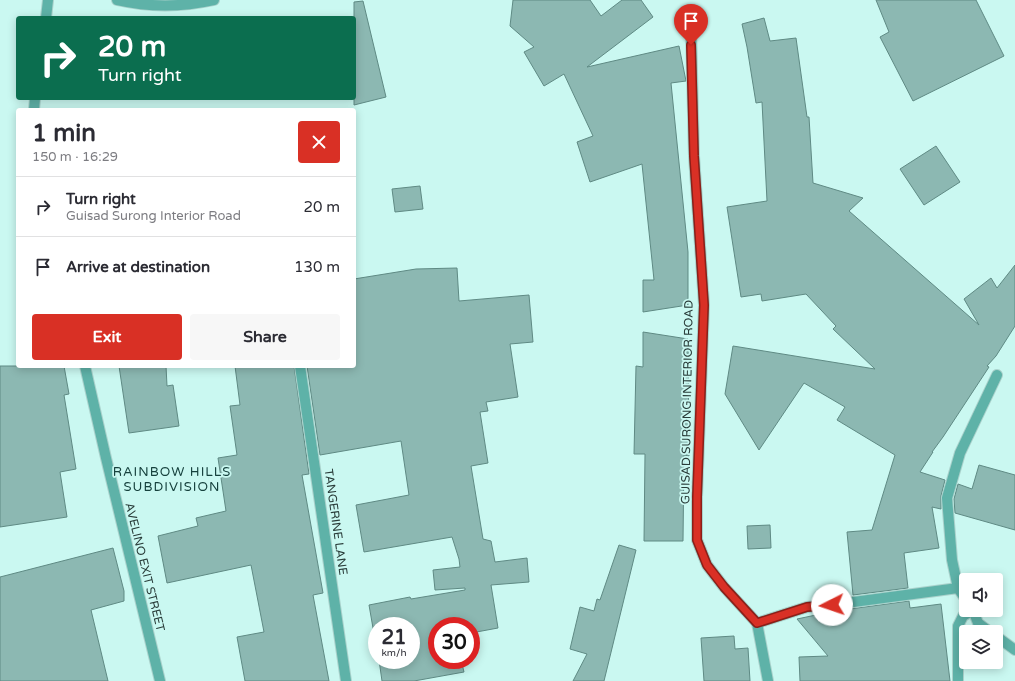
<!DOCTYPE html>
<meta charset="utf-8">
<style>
:root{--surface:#fff;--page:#f7f7f7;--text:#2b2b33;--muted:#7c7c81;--line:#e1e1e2;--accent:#d93025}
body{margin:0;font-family:"Varela Round",sans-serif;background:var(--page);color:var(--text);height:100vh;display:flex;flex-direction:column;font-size:15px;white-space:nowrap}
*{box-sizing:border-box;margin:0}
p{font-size:13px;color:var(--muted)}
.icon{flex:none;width:22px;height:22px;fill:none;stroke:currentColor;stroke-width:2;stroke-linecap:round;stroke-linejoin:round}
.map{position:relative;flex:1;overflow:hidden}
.panel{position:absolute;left:16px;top:108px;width:340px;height:260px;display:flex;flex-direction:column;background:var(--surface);border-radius:4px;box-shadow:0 2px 10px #0003}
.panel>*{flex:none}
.banner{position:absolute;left:16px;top:16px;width:340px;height:84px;border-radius:4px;box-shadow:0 2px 10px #0003;background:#0b6e4f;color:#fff;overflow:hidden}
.tools{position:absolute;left:959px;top:573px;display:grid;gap:8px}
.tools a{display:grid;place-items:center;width:44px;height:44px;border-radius:4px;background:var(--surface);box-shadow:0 2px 10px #0003;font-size:20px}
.speed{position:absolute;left:368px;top:617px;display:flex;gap:8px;font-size:20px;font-weight:700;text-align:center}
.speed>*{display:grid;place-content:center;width:52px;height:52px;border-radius:50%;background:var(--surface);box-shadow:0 2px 10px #0003;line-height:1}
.speed small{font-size:10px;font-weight:400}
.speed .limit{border:6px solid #d22;background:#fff;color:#111}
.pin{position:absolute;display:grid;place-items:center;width:34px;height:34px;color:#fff;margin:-41px -17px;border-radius:50% 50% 50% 0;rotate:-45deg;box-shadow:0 0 4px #0007}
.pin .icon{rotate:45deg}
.me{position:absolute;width:44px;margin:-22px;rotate:266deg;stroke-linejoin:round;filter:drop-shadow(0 0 3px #0008)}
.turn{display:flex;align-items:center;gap:14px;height:84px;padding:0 16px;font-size:18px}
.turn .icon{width:52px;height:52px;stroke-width:2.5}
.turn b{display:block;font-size:28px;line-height:34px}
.round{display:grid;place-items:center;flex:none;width:42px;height:42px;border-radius:4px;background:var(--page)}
.overview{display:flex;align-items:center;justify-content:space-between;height:68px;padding:0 16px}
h1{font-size:24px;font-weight:800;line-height:30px}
.cta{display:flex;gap:8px;margin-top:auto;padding:8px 16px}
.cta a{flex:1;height:46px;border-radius:4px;background:var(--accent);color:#fff;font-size:16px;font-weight:800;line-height:46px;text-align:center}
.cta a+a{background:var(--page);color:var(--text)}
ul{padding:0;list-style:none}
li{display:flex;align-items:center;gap:12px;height:60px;padding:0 16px;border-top:1px solid var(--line)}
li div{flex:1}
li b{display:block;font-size:15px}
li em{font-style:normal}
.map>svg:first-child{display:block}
</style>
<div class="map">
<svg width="1015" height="681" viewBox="0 0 1015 681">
<rect width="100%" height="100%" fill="#caf8f1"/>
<!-- building -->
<g fill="#8cb8b2" stroke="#5f8a84">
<path d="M 513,0 L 590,0 L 601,16 L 622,0 L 641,0 L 653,17 L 587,67 L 679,46 L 686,81 L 671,83 L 688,252 L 688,305 L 643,312 L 643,280 L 654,280 L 642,164 L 590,182 L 577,142 L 593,136 L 564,74 L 544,86 L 524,52 L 534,47 L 510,26 Z"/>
<path d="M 876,0 L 976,0 L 1004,56 L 913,101 L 880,37 L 889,32 Z"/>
<path d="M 363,1 L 386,97 L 354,105 L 354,2 Z"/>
<path d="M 764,18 L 770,41 L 796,38 L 807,117 L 809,117 L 813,183 L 863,198 L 849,211 L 979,325 L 964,299 L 991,278 L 997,288 L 1015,265 L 1015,326 L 996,356 L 987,366 L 989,367 L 943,437 L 932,452 L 933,452 L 920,472 L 945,480 L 941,496 L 941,509 L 932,507 L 939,548 L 904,553 L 908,588 L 853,595 L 847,532 L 872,530 L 895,455 L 837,420 L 845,407 L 804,383 L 759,450 L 725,394 L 733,346 L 875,369 L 833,329 L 836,326 L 806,294 L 762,301 L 761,294 L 741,297 L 727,207 L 767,201 L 762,102 L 756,103 L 747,47 L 742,24 Z"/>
<path d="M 936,146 L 960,182 L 924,205 L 900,169 Z"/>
<path d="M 420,186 L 423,209 L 395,212 L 392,189 Z"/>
<path d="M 457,268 L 459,301 L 529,295 L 533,342 L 510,344 L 518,397 L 486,402 L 488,411 L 480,412 L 488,463 L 471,466 L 483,539 L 491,541 L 495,562 L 527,558 L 529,582 L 491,585 L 498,628 L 471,633 L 471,626 L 437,626 L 437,660 L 461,660 L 464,672 L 414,681 L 382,681 L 379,660 L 411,660 L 411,626 L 377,626 L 377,651 L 369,605 L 410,597 L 411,599 L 465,590 L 465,588 L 435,590 L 433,570 L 460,567 L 459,559 L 452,537 L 364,552 L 356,505 L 409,495 L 401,441 L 320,455 L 307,366 L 354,366 L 354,279 L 416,269 Z"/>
<path d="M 643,332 L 688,339 L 689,456 L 684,455 L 683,541 L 644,541 L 645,454 L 634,454 L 636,366 L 643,367 Z"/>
<path d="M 0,366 L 64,366 L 69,394 L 64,395 L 76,469 L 60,472 L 67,517 L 0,527 Z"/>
<path d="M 119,366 L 166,366 L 167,386 L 173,385 L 179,426 L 129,433 Z"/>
<path d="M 235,366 L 294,366 L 309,474 L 302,475 L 323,593 L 313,595 L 329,681 L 245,681 L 237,637 L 264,632 L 251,565 L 167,583 L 158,536 L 198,526 L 196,518 L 226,511 L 218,458 L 237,455 L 230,406 L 240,405 Z"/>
<path d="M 979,465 L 1015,475 L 1015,530 L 955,513 L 954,499 L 958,484 L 972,489 Z"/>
<path d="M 770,525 L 771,548 L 748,549 L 747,526 Z"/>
<path d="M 619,545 L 636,550 L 604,681 L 573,681 L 587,654 L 570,649 L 580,607 L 594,611 L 597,599 L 600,600 Z"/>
<path d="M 113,548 L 124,591 L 124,601 L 91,610 L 108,681 L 0,681 L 0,577 Z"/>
<path d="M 909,601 L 910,608 L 941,604 L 950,681 L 800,681 L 799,657 L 828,656 L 797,619 L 835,611 Z"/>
<path d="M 734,636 L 735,649 L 748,648 L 750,681 L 704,681 L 701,638 Z"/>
</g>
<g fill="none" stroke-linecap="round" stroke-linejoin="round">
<!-- minor casing -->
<g stroke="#aad2cc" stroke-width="12">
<g id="minor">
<path d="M 117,0 C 148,7 182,7 214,0"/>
<path d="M 46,18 L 48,0"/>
<path d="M 691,29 L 694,156 L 704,305 L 697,497 L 697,540 L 707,565 L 724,587 L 757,623"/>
<path d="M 34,110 L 35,98"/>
<path d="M 85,366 L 106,458 L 160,681"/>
<path d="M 300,366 L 346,681"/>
<path d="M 966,600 L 958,588 L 952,560 L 947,498 L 960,453 L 997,375"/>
<path d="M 973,610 L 978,623 L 990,632"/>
<path d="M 757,623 L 807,607 L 831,605 L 958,588"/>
<path d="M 757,623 L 768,681"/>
<path d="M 996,636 L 1015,650"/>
<path d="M 958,681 L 958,626 L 963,616 L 973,610"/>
</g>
</g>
<!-- minor -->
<use href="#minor" stroke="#5eb2a8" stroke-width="10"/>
</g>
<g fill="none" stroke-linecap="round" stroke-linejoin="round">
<!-- route casing -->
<g stroke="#8d1f18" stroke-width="10">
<path id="route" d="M 691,45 L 694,156 L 704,305 L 697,497 L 697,540 L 707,565 L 724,587 L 757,623 L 807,607 L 832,605"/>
</g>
<!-- route -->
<use href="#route" stroke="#d93025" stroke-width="7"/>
</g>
<g text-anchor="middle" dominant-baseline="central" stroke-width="3.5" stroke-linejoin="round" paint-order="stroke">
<!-- street labels -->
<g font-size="12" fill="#293c39" stroke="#caf8f1">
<text transform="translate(687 402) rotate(-89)">GUISAD SURONG INTERIOR ROAD</text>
<text transform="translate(336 522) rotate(82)">TANGERINE LANE</text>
<text transform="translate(145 567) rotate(76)">AVELINO EXIT STREET</text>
</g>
<!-- neighbourhood labels -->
<g font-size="13" letter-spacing="1" fill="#16413d" stroke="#caf8f1">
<text x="172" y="472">RAINBOW HILLS<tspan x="172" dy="15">SUBDIVISION</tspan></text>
</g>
</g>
</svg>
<div class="tools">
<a><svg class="icon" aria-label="sound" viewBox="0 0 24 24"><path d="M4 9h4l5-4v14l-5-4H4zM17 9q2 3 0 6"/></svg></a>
<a><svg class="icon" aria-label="layers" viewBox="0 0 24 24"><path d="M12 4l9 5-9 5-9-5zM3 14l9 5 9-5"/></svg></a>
</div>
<div class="speed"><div>21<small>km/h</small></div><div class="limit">30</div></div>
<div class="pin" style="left:691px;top:45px;background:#d93025"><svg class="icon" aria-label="arrive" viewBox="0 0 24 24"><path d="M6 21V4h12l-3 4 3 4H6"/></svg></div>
<svg class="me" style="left:832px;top:605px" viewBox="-20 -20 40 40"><circle r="19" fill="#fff"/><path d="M0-13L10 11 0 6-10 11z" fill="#d93025"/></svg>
<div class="banner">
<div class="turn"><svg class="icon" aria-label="right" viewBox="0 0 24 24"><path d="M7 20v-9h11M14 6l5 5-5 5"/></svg><div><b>20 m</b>Turn right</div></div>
</div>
<section class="panel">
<div class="overview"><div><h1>1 min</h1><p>150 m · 16:29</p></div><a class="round" style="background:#d93025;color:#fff"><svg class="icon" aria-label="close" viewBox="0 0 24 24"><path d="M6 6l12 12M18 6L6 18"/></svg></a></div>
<ul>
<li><svg class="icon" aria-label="right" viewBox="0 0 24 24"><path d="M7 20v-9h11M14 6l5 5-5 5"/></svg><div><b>Turn right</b><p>Guisad Surong Interior Road</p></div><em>20 m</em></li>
<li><svg class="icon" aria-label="arrive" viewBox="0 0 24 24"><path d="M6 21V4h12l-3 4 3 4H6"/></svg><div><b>Arrive at destination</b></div><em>130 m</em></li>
</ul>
<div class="cta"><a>Exit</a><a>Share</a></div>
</section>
</div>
